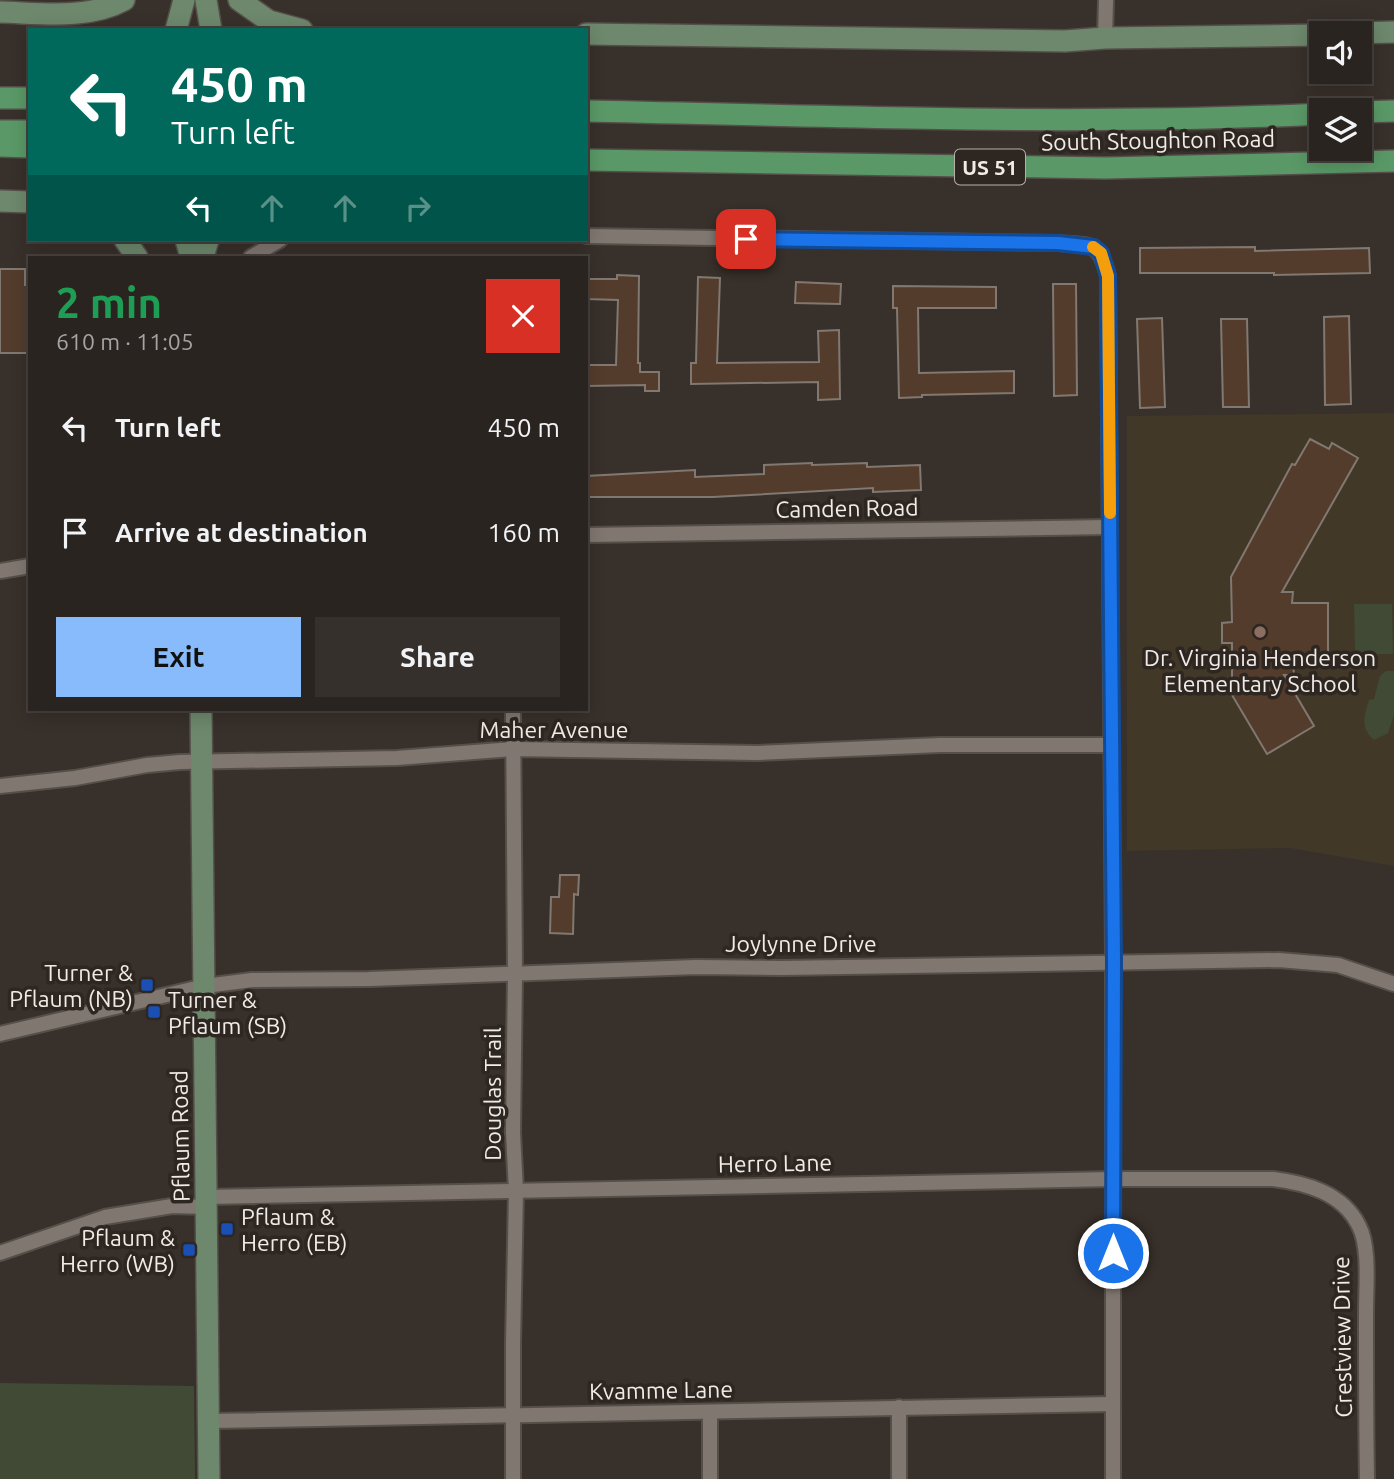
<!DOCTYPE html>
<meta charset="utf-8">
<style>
:root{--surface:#2a2420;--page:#36302d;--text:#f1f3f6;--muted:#a5a4a5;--line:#46413e;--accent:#87bbfb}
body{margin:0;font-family:Ubuntu,sans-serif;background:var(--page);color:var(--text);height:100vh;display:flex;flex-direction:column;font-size:26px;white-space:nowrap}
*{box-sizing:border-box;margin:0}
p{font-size:23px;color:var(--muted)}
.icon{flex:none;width:38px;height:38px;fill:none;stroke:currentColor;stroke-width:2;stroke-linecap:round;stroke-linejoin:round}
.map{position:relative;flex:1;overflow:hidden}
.drawer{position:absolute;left:28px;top:256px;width:560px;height:455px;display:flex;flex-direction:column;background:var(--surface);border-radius:0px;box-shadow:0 4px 18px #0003,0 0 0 2px var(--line)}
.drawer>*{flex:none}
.guide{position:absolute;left:28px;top:28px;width:560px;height:214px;border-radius:0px;box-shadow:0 4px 18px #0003,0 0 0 2px var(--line);background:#00695c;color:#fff;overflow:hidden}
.fabs{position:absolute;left:1309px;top:21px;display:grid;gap:14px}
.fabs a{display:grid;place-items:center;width:63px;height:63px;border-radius:0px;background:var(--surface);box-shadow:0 4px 18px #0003,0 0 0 2px var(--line);font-size:35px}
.pin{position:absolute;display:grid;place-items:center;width:60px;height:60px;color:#fff;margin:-30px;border-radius:14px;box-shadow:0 4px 10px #0006}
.me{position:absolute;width:77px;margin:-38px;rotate:0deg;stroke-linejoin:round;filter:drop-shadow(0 0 5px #0008)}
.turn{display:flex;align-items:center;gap:24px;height:147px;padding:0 28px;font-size:32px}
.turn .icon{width:91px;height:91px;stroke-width:2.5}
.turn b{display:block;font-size:49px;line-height:60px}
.lanes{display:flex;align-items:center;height:66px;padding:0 28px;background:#0003;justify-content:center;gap:35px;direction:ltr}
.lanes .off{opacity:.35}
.round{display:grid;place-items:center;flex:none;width:74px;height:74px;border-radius:0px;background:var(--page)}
.headline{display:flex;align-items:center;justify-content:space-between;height:119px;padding:0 28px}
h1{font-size:42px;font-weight:600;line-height:52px;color:#1e9e55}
.button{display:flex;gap:14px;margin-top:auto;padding:14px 28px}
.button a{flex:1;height:80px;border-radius:0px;background:var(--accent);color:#111;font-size:28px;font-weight:600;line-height:80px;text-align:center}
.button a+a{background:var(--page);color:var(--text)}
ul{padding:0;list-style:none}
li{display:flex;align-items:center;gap:21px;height:105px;padding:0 28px}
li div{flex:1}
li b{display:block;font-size:26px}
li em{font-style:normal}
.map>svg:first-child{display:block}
</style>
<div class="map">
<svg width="1394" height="1479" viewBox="0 0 1394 1479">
<rect width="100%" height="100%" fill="#38302a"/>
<!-- education -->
<path fill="#413827" d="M 1394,413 L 1394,866 L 1290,848 L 1127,851 L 1127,416 Z"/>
<!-- green -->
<g fill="#404a34">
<path d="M 1354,604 L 1392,604 L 1393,654 L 1355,654 Z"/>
<path d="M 1386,671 L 1394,671 L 1394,715 L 1388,733 L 1374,740 C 1360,728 1364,716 1369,700 L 1374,699 L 1380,676 Z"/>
<path d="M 0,1383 L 194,1386 L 195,1479 L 0,1479 Z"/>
</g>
<!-- building -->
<g fill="#533c2c" stroke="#817871" stroke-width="2">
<path d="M 1255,247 L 1255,251 L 1369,248 L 1370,273 L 1274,275 L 1274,273 L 1140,273 L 1140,248 Z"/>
<path d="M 0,269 L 25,269 L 25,285 L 30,285 L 30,353 L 0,353 Z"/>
<path d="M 617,275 L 639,276 L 638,363 L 640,363 L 640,372 L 659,372 L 659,391 L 645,391 L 645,385 L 586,386 L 586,365 L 616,365 L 618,300 L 586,299 L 586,279 L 617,279 Z"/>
<path d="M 698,277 L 720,278 L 717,363 L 819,362 L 818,331 L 839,330 L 840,399 L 818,400 L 818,382 L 691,384 L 691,363 L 696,363 Z"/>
<path d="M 796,282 L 841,284 L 840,304 L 795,303 Z"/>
<path d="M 1053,284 L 1076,284 L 1077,395 L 1054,396 Z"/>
<path d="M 893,286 L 996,287 L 996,308 L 918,308 L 919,373 L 1014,371 L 1014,393 L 922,395 L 922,397 L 899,398 L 897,308 L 893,308 Z"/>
<path d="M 1349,316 L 1351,404 L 1325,405 L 1324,317 Z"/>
<path d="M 1162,318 L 1165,407 L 1140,408 L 1137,319 Z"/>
<path d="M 1221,319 L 1247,319 L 1249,407 L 1223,407 Z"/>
<path d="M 1310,439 L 1329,449 L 1332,443 L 1358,458 L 1282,592 L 1293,592 L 1292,603 L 1328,603 L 1328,662 L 1293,662 L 1294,675 L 1284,675 L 1314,726 L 1267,754 L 1232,695 L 1232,643 L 1222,643 L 1222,623 L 1232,622 L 1231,577 L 1292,464 L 1295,465 Z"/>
<path d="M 812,463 L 812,465 L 867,463 L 867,467 L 920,465 L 921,490 L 873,492 L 873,488 L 713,497 L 586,497 L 586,476 L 695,470 L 695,477 L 764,474 L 764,465 Z"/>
<path d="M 560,875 L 579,875 L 578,895 L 574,894 L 573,934 L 550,933 L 551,897 L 559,897 Z"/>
</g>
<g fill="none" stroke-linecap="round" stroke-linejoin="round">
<!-- street casing -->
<g stroke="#554f4a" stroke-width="18">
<g id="street">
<path d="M 1105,38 L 1106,0"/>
<path d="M 586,236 L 1058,243 C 1091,246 1099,240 1108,276 L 1113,961 L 1113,1479"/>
<path d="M 251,257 L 280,240"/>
<path d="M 586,535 L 1109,527"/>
<path d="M 0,571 L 30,566"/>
<path d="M 513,709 L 515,973 L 513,1133 L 516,1191 L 513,1344 L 513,1479"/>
<path d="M 0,786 L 75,778 L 147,765 L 180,762 L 397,758 L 512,749 L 758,753 L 940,745 L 1111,745"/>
<path d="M 0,1034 L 205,986 L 252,980 L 369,979 L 696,967 L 781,968 L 1279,960 L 1338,965 L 1394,984"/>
<path d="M 207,1197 L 1113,1179 L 1273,1179 C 1306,1183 1343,1193 1359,1226 C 1370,1247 1366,1288 1366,1312 C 1366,1367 1366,1423 1367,1479"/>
<path d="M 0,1253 L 105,1217 L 172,1206 L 207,1207"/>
<path d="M 210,1421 L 1113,1404"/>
<path d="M 710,1479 L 710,1412"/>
<path d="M 899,1479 L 899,1407"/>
</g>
</g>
<!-- secondary casing -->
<g stroke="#554f4a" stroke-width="24">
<g id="secondary">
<path d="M 206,0 L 211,30"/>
<path d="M 239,0 L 269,21 L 302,30"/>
<path d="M 0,12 C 40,13 88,20 124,0"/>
<path d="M 176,30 L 184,0"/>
<path d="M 1356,33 L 1394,32"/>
<path d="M 586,34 L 1065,41 L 1105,38 L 1321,35"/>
<path d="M 0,201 L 30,202"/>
<path d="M 125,240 L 137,257"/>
<path d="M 186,240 L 191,257"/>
<path d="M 203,257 L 208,240"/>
<path d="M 201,709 L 209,1479"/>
</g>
</g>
<!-- primary casing -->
<g stroke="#554f4a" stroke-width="24">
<g id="primary">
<path d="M 0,98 L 30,98"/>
<path d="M 586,111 C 831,116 1077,126 1321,114"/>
<path d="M 1360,112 L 1394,111"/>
<path d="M 0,131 L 30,131"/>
<path d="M 0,146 L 30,147"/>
<path d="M 586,160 L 1106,168 L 1394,161"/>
</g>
</g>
<!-- street -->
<use href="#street" stroke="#807771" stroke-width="14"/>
<!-- secondary -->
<use href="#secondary" stroke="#6d886c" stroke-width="21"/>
<!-- primary -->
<use href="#primary" stroke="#5a9967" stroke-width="21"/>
</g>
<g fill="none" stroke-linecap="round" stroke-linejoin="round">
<!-- route casing -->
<g stroke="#114b97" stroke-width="18">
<path id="route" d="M 746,239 L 1058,243 L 1094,247 L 1101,253 L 1108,276 L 1114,961 L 1113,1253"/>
</g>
<!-- route -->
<use href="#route" stroke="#1a73e8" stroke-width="12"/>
<!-- slow -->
<path stroke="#f59e0b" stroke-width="12" d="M 1093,247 L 1101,253 L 1108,276 L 1110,513"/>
</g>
<!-- markers -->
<circle fill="#8d6e63" stroke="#2d2621" stroke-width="2.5" cx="1260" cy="632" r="7"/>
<g fill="#1a4fb4" stroke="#2d2621" stroke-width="2.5">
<rect x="140" y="978" width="14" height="14" rx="3.5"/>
<rect x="147" y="1005" width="14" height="14" rx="3.5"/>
<rect x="220" y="1222" width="14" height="14" rx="3.5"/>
<rect x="182" y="1243" width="14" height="14" rx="3.5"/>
</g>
<g text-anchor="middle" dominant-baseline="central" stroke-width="7" stroke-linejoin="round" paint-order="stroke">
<!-- shield labels -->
<rect fill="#2d2621" stroke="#b6b0ac" stroke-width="2" x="955" y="149.5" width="70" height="35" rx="5"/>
<g font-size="21" font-weight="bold" fill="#f0ebe7">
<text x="990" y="167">US 51</text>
</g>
<!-- street labels -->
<g font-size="23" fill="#f0ebe7" stroke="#2d2621">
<text transform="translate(1158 140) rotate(-1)">South Stoughton Road</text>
<text transform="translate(847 508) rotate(-1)">Camden Road</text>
<text x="554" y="729">Maher Avenue</text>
<text x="801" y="943">Joylynne Drive</text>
<text transform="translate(492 1094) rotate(-90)">Douglas Trail</text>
<text transform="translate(180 1136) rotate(-91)">Pflaum Road</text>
<text transform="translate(775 1163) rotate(-1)">Herro Lane</text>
<text transform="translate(1342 1337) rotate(-91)">Crestview Drive</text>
<text transform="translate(661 1390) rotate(-1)">Kvamme Lane</text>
</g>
<!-- poi labels -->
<g font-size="23" fill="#f0ebe7" stroke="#2d2621" text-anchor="end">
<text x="1260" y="657" text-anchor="middle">Dr. Virginia Henderson<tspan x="1260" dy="26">Elementary School</tspan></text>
<text x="133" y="972">Turner &amp;<tspan x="133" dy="26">Pflaum (NB)</tspan></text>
<text x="168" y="999" text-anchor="start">Turner &amp;<tspan x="168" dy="26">Pflaum (SB)</tspan></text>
<text x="241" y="1216" text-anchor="start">Pflaum &amp;<tspan x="241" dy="26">Herro (EB)</tspan></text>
<text x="175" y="1237">Pflaum &amp;<tspan x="175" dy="26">Herro (WB)</tspan></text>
</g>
</g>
</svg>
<div class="fabs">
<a><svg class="icon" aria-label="sound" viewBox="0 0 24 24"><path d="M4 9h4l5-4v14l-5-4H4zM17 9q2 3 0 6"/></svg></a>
<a><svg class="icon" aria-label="layers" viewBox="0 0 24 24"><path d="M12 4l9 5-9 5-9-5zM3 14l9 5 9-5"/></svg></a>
</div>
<div class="pin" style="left:746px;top:239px;background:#d93025"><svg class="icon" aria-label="arrive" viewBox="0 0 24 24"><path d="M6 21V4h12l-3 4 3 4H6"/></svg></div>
<svg class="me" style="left:1113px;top:1253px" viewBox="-20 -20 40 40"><circle r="17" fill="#1a73e8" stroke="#fff" stroke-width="3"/><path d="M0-11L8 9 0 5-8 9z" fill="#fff"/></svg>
<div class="guide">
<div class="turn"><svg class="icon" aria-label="left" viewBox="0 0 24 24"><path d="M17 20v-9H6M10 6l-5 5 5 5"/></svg><div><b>450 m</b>Turn left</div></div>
<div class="lanes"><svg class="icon" aria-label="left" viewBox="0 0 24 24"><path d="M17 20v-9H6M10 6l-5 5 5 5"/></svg><svg class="icon off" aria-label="ahead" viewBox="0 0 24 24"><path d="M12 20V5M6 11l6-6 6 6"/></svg><svg class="icon off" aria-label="ahead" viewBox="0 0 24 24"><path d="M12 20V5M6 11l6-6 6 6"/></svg><svg class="icon off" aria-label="right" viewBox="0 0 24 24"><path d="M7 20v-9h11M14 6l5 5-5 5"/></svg></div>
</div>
<section class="drawer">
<div class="headline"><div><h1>2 min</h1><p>610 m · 11:05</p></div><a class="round" style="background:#d93025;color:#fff"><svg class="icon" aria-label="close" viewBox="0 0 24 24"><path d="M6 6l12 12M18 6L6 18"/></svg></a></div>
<ul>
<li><svg class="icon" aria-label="left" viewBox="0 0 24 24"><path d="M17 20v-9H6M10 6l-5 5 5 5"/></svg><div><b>Turn left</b></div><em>450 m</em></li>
<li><svg class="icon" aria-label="arrive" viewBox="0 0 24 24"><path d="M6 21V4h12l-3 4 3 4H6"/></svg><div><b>Arrive at destination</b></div><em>160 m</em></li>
</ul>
<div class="button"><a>Exit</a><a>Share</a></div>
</section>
</div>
